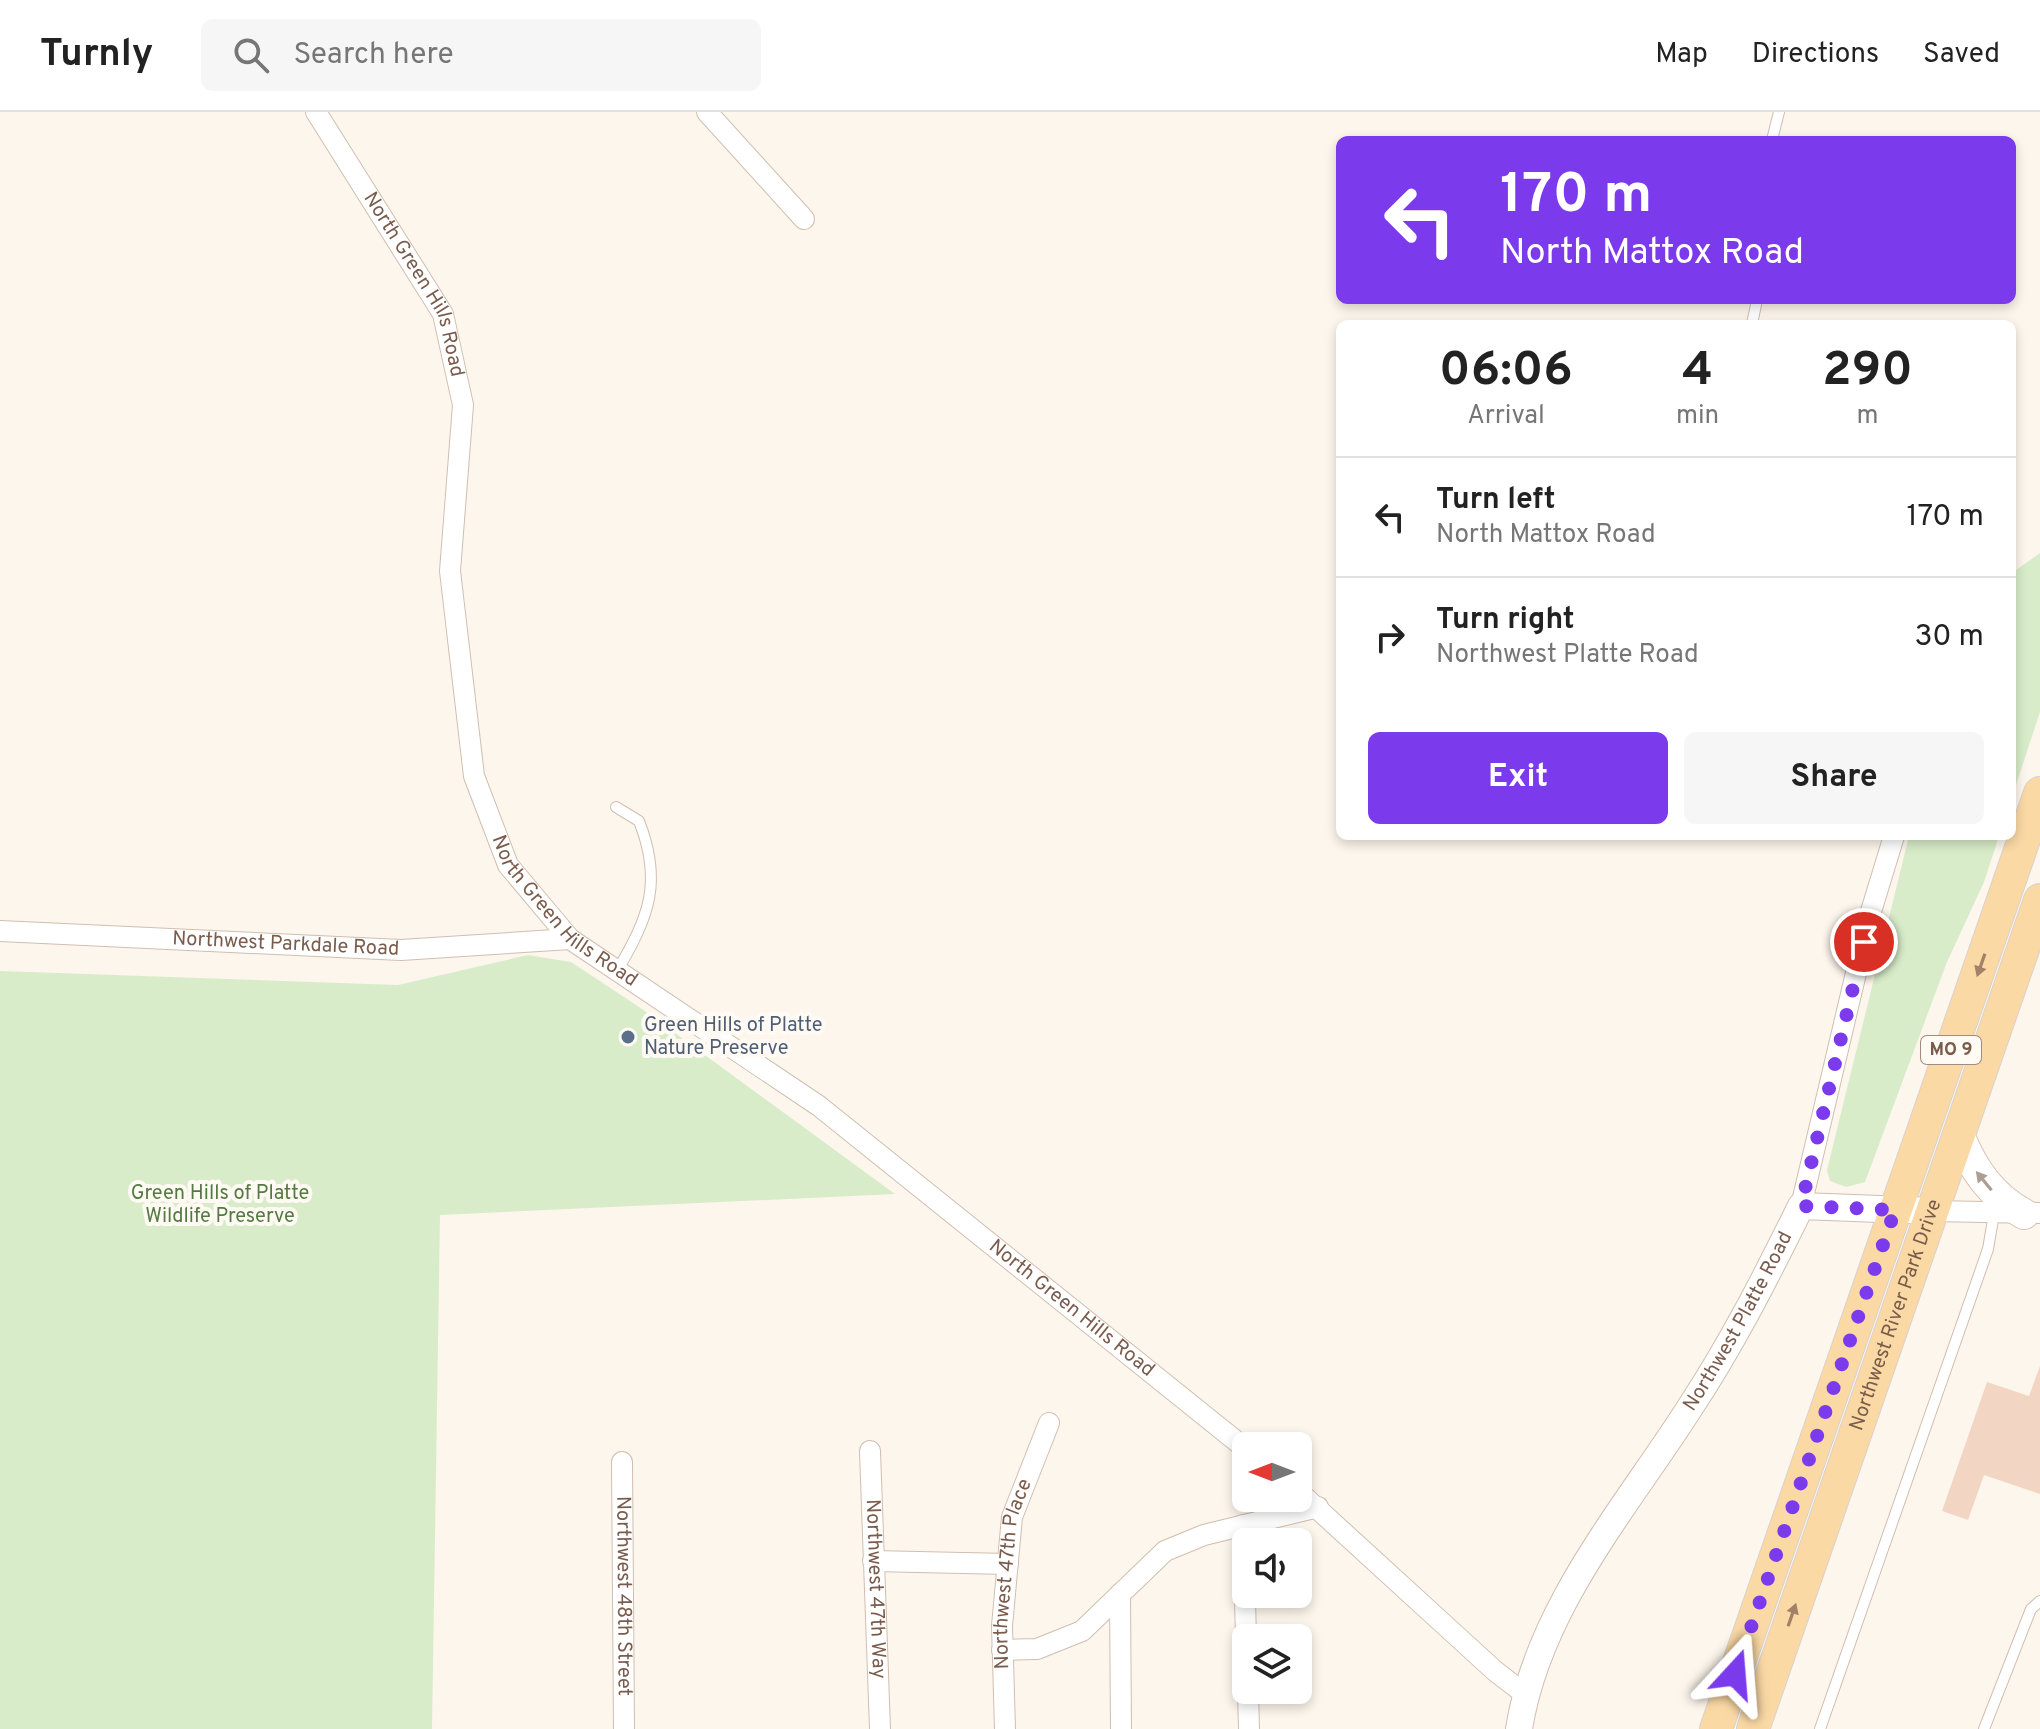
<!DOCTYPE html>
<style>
:root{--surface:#fff;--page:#f6f6f6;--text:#222;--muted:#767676;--line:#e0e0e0;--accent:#7c3aed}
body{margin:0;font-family:Overpass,sans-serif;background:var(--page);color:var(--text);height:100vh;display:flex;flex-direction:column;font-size:30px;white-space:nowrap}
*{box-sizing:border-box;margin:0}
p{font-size:26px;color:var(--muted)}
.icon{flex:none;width:44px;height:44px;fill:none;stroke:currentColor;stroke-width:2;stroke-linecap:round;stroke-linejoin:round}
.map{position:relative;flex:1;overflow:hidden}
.sheet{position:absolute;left:1336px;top:208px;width:680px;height:520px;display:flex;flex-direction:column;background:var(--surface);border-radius:12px;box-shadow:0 4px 12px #0003}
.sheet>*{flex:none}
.guide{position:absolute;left:1336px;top:24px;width:680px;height:168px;border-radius:12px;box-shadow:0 4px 12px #0003;background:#7c3aed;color:#fff;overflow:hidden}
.needle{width:52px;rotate:270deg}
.controls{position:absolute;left:1232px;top:1320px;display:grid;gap:16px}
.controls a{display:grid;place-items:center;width:80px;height:80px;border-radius:12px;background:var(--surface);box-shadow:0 4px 12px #0003;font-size:40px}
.pin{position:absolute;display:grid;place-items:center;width:68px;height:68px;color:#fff;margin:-34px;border:4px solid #fff;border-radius:50%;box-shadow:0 2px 8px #0007}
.me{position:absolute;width:88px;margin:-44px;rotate:19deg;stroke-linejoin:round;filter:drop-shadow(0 0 6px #0008)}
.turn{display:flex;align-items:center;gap:28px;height:168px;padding:0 32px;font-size:36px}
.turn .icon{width:104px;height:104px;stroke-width:2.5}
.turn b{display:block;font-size:56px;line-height:68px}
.eta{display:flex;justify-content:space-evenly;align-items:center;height:136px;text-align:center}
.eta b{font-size:48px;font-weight:700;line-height:56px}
.action{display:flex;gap:16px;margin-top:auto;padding:16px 32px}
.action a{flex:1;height:92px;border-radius:12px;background:var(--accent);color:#fff;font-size:32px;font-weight:700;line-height:92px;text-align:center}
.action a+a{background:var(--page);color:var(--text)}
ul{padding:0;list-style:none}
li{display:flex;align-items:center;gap:24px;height:120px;padding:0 32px;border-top:2px solid var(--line)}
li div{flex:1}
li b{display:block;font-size:30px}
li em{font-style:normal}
header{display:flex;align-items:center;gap:48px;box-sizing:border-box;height:112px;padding:0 40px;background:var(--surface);border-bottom:2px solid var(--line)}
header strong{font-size:38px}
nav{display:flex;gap:44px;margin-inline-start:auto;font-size:28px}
.search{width:560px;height:72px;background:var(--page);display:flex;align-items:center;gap:20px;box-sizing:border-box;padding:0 28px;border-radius:12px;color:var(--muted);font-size:30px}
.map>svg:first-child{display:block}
</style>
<header>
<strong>Turnly</strong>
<div class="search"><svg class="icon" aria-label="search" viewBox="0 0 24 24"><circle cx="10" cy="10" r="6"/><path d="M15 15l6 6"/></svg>Search here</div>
<nav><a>Map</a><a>Directions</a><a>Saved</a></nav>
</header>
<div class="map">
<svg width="2040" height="1617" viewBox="0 0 2040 1617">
<rect width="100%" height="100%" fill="#fdf6ec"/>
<!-- green -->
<g fill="#d8ecc9">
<path d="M 2040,441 L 2040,600 L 2012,685 L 2012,461 Z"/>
<path d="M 1909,724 L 1999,724 L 1984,770 L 1947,850 L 1865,1070 L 1846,1075 L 1830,1069 L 1827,1058 Z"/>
<path d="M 528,843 L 571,850 L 642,897 L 895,1082 L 440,1103 L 432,1617 L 0,1617 L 0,859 L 398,873 Z"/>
</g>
<!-- building -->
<path fill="#f3d5c3" d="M 2040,1254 L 2040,1382 L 1984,1363 L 1968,1408 L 1942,1399 L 1987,1270 L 2029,1284 Z"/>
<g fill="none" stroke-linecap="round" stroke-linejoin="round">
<!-- service casing -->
<g stroke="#d1beb0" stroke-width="12">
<g id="service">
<path d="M 1772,28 L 1779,0"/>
<path d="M 1752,212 L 1757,188"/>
<path d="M 616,695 L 639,709 C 663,770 649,805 617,859"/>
<path d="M 1820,1617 L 1988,1137 L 1994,1102"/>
<path d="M 1984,1617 L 2031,1497 L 2040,1489"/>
</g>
</g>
<!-- minor casing -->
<g stroke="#d1beb0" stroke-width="22">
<g id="minor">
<path id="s1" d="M 316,0 L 443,202 L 463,293 L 450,459 L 474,664 L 508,753 L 570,827 L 819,994 L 1246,1337"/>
<path d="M 707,0 L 804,107"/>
<path id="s2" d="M 0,819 L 401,838 L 570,827"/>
<path d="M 1801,1094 L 1869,806 L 1894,724"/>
<path d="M 1933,1099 L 2040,1101"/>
<path id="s3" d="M 870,1339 L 880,1617"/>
<path id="s4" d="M 622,1350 L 624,1617"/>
<path d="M 1298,1379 L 1495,1559 L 1525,1582"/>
<path d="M 1243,1413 L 1246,1526"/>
<path d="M 873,1449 L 1008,1452"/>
<path d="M 1120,1482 L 1121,1617"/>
<path d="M 1002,1538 L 1037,1537 L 1082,1519 L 1165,1439 L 1204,1423 L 1318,1395"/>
<path d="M 1248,1578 L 1249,1617"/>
<path id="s5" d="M 1005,1617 L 1002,1514 L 1012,1405 L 1049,1311"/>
</g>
</g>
<!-- tertiary casing -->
<g stroke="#d1beb0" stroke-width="28">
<g id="tertiary">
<path id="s6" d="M 1519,1617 C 1538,1496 1625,1397 1689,1297 C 1732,1232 1767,1163 1801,1094 L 1933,1099"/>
</g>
</g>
<!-- secondary casing -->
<g stroke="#d6c0b0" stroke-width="32">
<path id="secondary" d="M 1959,1023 C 1973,1057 1991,1084 2024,1102"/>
</g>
<!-- primary casing -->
<g stroke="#dad1cd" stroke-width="34">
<g id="primary">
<path d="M 1716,1617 L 2040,681"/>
<path id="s7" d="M 1753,1617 L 2040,788"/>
</g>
</g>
<!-- service -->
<use href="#service" stroke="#fff" stroke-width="10"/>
<!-- minor -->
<use href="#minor" stroke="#fff" stroke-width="20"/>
<!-- tertiary -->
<use href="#tertiary" stroke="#fff" stroke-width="26"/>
<!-- secondary -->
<use href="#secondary" stroke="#fff" stroke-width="30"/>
<!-- primary -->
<use href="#primary" stroke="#fbd9a5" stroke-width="32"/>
</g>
<!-- one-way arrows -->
<defs><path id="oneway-solid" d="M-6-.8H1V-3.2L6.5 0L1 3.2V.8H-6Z" transform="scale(2)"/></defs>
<g fill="#a18267">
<use href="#oneway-solid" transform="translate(1981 853) rotate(109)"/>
<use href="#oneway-solid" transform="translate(1792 1503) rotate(-71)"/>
</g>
<use fill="#af9d94" href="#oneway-solid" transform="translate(1984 1069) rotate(-129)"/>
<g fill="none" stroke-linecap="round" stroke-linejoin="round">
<!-- route -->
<path stroke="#7c3aed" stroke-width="14" stroke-dasharray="0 25.2" d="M 1735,1562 L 1895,1098 L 1801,1094 L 1864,830"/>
</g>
<!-- markers -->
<circle fill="#5c6f8a" stroke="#fffaf3" stroke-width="3" cx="628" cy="925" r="8"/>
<g text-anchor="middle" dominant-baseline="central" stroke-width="8" stroke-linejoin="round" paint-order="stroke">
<!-- shield labels -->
<rect fill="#fffaf3" stroke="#a28b7f" stroke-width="2" x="1921" y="924" width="60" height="28" rx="6"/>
<g font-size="18" font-weight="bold" fill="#7a5c4d">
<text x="1951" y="938">MO 9</text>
</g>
<!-- street labels -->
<g font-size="20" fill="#7a5c4d" stroke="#fffaf3">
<text stroke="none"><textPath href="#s1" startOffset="200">North Green Hills Road</textPath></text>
<text stroke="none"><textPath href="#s1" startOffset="872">North Green Hills Road</textPath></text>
<text stroke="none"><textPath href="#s2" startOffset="286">Northwest Parkdale Road</textPath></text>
<text stroke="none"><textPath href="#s1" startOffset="1520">North Green Hills Road</textPath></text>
<text stroke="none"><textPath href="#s7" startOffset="438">Northwest River Park Drive</textPath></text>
<text stroke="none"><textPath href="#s6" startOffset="466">Northwest Platte Road</textPath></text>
<text stroke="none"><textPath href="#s5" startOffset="156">Northwest 47th Place</textPath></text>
<text stroke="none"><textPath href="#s3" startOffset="138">Northwest 47th Way</textPath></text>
<text stroke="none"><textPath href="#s4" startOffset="134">Northwest 48th Street</textPath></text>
</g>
<!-- service labels -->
<g font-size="20" fill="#4e5e75" stroke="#fffaf3" text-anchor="start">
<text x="644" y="914">Green Hills of Platte<tspan x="644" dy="23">Nature Preserve</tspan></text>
</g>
<!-- park labels -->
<g font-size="20" fill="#537a41" stroke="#fffaf3">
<text x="220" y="1082">Green Hills of Platte<tspan x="220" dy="23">Wildlife Preserve</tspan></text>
</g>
</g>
</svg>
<div class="controls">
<a><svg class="needle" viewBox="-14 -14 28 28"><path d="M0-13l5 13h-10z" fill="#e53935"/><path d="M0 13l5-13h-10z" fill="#767676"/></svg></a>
<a><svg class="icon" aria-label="sound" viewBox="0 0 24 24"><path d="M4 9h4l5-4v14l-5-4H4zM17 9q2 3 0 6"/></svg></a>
<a><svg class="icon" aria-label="layers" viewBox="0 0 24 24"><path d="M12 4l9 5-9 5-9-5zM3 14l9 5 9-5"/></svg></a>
</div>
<div class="pin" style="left:1864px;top:830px;background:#d93025"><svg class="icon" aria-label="arrive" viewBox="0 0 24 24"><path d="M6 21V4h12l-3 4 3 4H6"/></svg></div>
<svg class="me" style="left:1735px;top:1562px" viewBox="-20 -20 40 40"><path d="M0-17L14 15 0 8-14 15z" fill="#7c3aed" stroke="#fff" stroke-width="4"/></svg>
<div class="guide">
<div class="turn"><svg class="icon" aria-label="left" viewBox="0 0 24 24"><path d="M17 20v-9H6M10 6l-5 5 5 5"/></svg><div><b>170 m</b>North Mattox Road</div></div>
</div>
<section class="sheet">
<div class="eta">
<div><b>06:06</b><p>Arrival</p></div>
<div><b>4</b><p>min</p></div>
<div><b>290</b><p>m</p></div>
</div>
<ul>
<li><svg class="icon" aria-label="left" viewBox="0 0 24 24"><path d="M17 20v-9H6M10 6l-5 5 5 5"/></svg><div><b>Turn left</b><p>North Mattox Road</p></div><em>170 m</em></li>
<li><svg class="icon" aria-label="right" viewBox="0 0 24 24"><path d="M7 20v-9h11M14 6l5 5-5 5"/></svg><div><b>Turn right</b><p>Northwest Platte Road</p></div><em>30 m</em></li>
</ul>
<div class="action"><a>Exit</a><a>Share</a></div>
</section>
</div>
